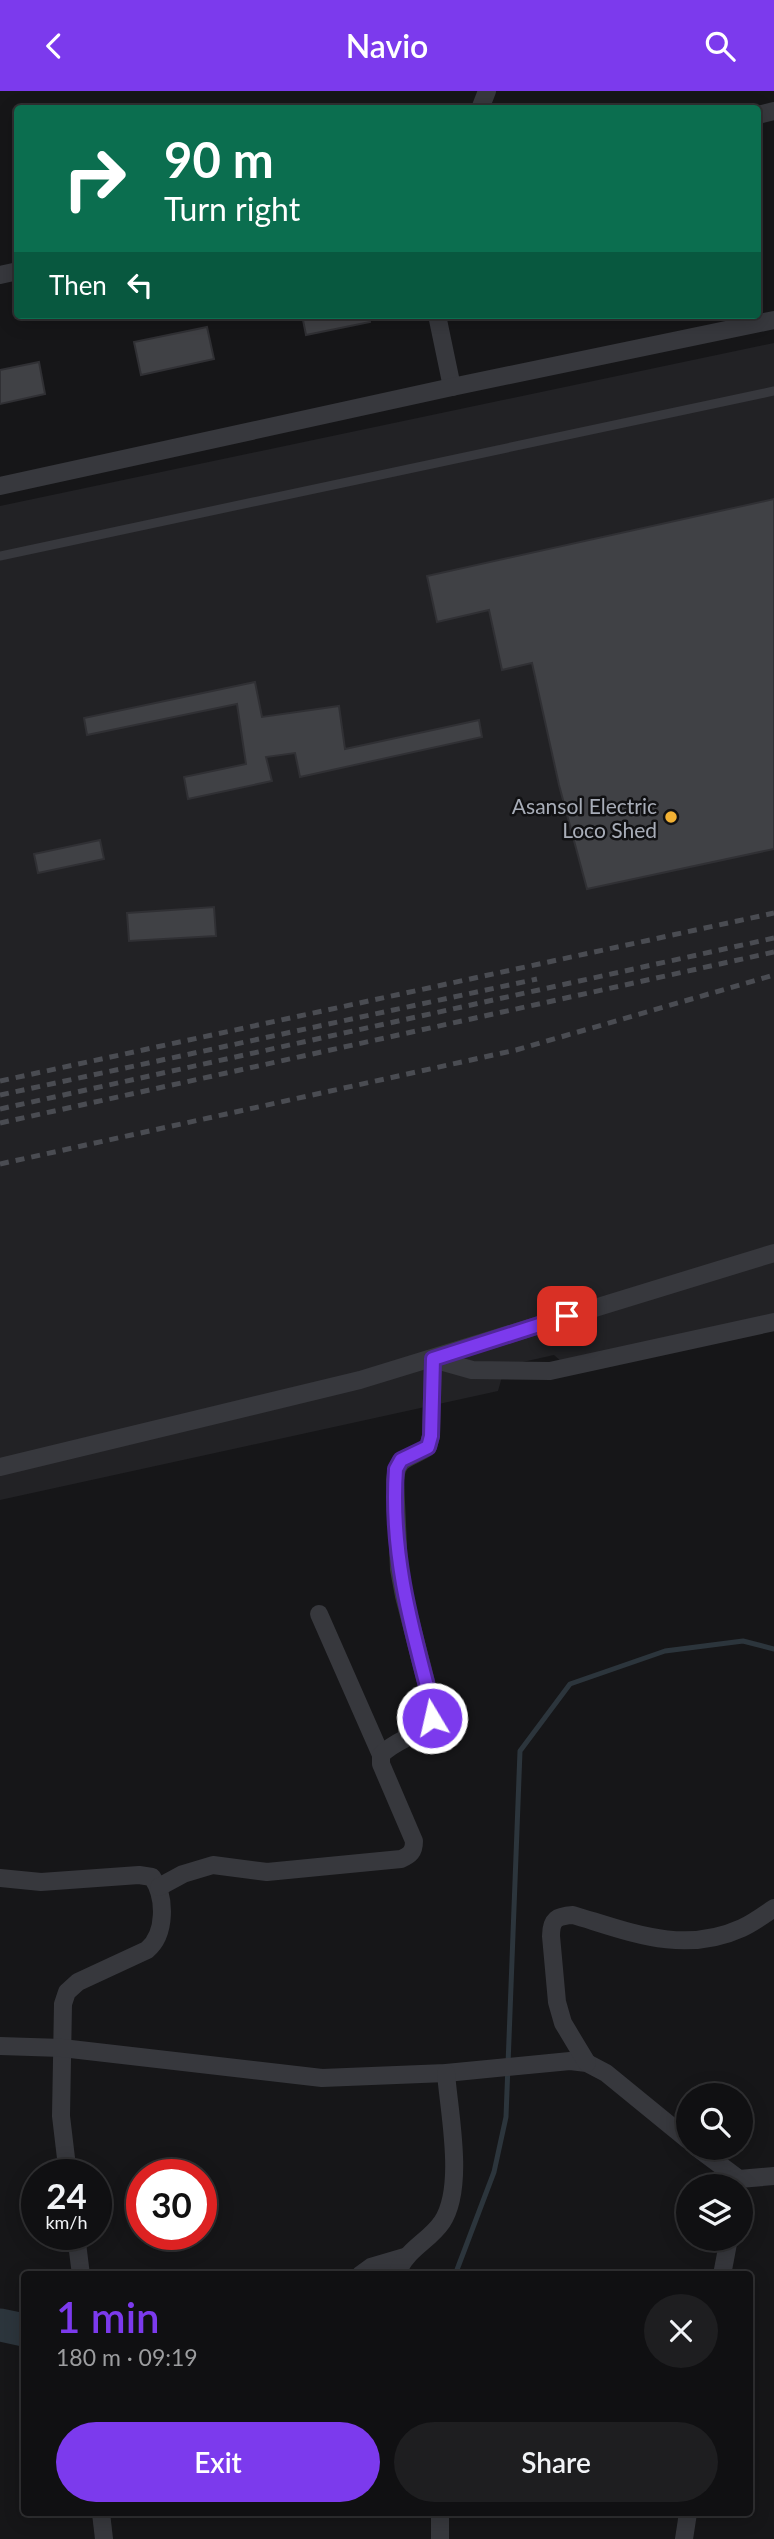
<!DOCTYPE html>
<meta charset="utf-8">
<style>
:root{--surface:#101012;--page:#1e1e20;--text:#f1f3f6;--muted:#9c9d9f;--line:#303032;--accent:#7c3aed}
body{margin:0;font-family:Lato,sans-serif;background:var(--page);color:var(--text);height:100vh;display:flex;flex-direction:column;font-size:26px;white-space:nowrap}
*{box-sizing:border-box;margin:0}
p{font-size:23px;color:var(--muted)}
.icon{flex:none;width:38px;height:38px;fill:none;stroke:currentColor;stroke-width:2;stroke-linecap:round;stroke-linejoin:round}
.map{position:relative;flex:1;overflow:hidden}
.details{position:absolute;left:21px;top:2180px;width:732px;height:245px;display:flex;flex-direction:column;background:var(--surface);border-radius:7px;box-shadow:0 4px 18px #0003,0 0 0 2px var(--line)}
.details>*{flex:none}
.guide{position:absolute;left:14px;top:14px;width:747px;height:214px;border-radius:7px;box-shadow:0 4px 18px #0003,0 0 0 2px var(--line);background:#0b6e4f;color:#fff;overflow:hidden}
.fabs{position:absolute;left:676px;top:1992px;display:grid;gap:14px}
.fabs a{display:grid;place-items:center;width:77px;height:77px;border-radius:50%;background:var(--surface);box-shadow:0 4px 18px #0003,0 0 0 2px var(--line);font-size:35px}
.speed{position:absolute;left:21px;top:2068px;display:flex;gap:14px;font-size:35px;font-weight:700;text-align:center}
.speed>*{display:grid;place-content:center;width:91px;height:91px;border-radius:50%;background:var(--surface);box-shadow:0 4px 18px #0003,0 0 0 2px var(--line);line-height:1}
.speed small{font-size:18px;font-weight:400}
.speed .limit{border:10px solid #d22;background:#fff;color:#111}
.pin{position:absolute;display:grid;place-items:center;width:60px;height:60px;color:#fff;margin:-30px;border-radius:14px;box-shadow:0 4px 10px #0006}
.me{position:absolute;width:77px;margin:-38px;rotate:351deg;stroke-linejoin:round;filter:drop-shadow(0 0 5px #0008)}
.turn{display:flex;align-items:center;gap:24px;height:147px;padding:0 35px;font-size:32px}
.turn .icon{width:91px;height:91px;stroke-width:2.5}
.turn b{display:block;font-size:49px;line-height:60px}
.then{display:flex;align-items:center;height:66px;padding:0 35px;background:#0003;gap:14px;font-size:26px}
.round{display:grid;place-items:center;flex:none;width:74px;height:74px;border-radius:37px;background:var(--page)}
.overview{display:flex;align-items:center;justify-content:space-between;height:119px;padding:0 35px}
h1{font-size:42px;font-weight:600;line-height:52px;color:var(--accent)}
.cta{display:flex;gap:14px;margin-top:auto;padding:14px 35px}
.cta a{flex:1;height:80px;border-radius:42px;background:var(--accent);color:#fff;font-size:28px;font-weight:600;line-height:80px;text-align:center}
.cta a+a{background:var(--page);color:var(--text)}
header{display:flex;justify-content:space-between;align-items:center;height:91px;padding:0 35px;background:var(--accent);color:#fff;font-size:32px;font-weight:600}
.map>svg:first-child{display:block}
</style>
<header><svg class="icon" aria-label="back" viewBox="0 0 24 24"><path d="M15 5l-7 7 7 7"/></svg>Navio<svg class="icon" aria-label="search" viewBox="0 0 24 24"><circle cx="10" cy="10" r="6"/><path d="M15 15l6 6"/></svg></header>
<div class="map">
<svg width="774" height="2448" viewBox="0 0 774 2448">
<rect width="100%" height="100%" fill="#161618"/>
<!-- built -->
<path fill="#222225" d="M 774,252 L 774,1228 L 571,1279 L 554,1264 L 505,1275 L 498,1300 L 0,1409 L 0,415 Z"/>
<g fill="none" stroke-linecap="round" stroke-linejoin="round">
<!-- stream -->
<path stroke="#2c353c" stroke-width="5" d="M 455,2184 L 494,2081 L 506,2026 L 520,1660 L 570,1593 L 665,1560 L 743,1550 L 774,1558"/>
<!-- river -->
<path stroke="#2c353c" stroke-width="33" d="M 0,2234 L 24,2239"/>
</g>
<!-- building -->
<g fill="#404145" stroke="#303034" stroke-width="2">
<path d="M 302,224 L 369,224 L 370,231 L 306,244 Z"/>
<path d="M 207,236 L 214,268 L 141,284 L 134,251 Z"/>
<path d="M 39,271 L 45,303 L 0,313 L 0,279 Z"/>
<path d="M 774,408 L 774,758 L 587,798 L 559,694 L 532,572 L 502,579 L 489,519 L 437,531 L 427,485 Z"/>
<path d="M 255,591 L 262,626 L 339,615 L 345,658 L 479,629 L 482,646 L 300,686 L 295,662 L 266,666 L 272,690 L 188,708 L 184,686 L 246,673 L 237,613 L 87,644 L 84,627 Z"/>
<path d="M 100,749 L 104,768 L 38,782 L 34,763 Z"/>
<path d="M 214,816 L 216,845 L 129,850 L 127,822 Z"/>
</g>
<g fill="none" stroke-linecap="round" stroke-linejoin="round">
<!-- lane -->
<path stroke="#37383d" stroke-width="9" d="M 0,465 L 774,300"/>
<!-- street -->
<g stroke="#37383d" stroke-width="18">
<path d="M 480,18 L 487,0"/>
<path d="M 758,24 L 774,20"/>
<path d="M 0,184 L 18,180"/>
<path d="M 437,224 L 452,296"/>
<path d="M 0,395 L 452,296 L 774,229"/>
<path d="M 0,1376 L 360,1289 L 774,1162"/>
<path d="M 319,1523 L 381,1664"/>
<path d="M 0,1787 L 41,1791 L 139,1784 L 152,1786 C 166,1806 166,1843 147,1859 L 78,1891 L 67,1901 L 63,1913 L 61,2025 L 68,2084"/>
<path d="M 159,1796 L 183,1783 L 213,1774 L 267,1781 L 401,1768 C 410,1764 414,1761 414,1750 L 381,1673 L 381,1664 C 400,1643 432,1646 432,1614 L 404,1505 L 399,1478 L 395,1389 C 397,1364 411,1368 428,1356 L 431,1345 L 433,1268 L 472,1279 L 550,1280 L 774,1231"/>
<path d="M 0,1955 L 62,1957 L 322,1987 L 446,1982 L 570,1970 L 587,1972 L 606,1982 L 688,2049"/>
<path d="M 587,1972 L 563,1932 L 557,1911 L 551,1845 C 551,1828 557,1825 573,1824 C 630,1841 683,1864 742,1837 C 753,1832 764,1824 774,1817"/>
<path d="M 696,2056 L 739,2088 L 774,2085"/>
<path d="M 76,2144 L 81,2184"/>
<path d="M 360,2184 L 371,2176 L 405,2166"/>
<path d="M 402,2184 L 399,2178 C 409,2157 430,2149 442,2131 C 465,2096 449,2022 446,1982"/>
<path d="M 722,2184 L 729,2147"/>
<path d="M 101,2422 L 104,2448"/>
<path d="M 440,2448 L 440,2422"/>
<path d="M 684,2448 L 688,2422"/>
</g>
<!-- rail -->
<g stroke="#4a4c52" stroke-width="5" stroke-dasharray="9 7" stroke-linecap="butt">
<path d="M 0,990 L 774,822"/>
<path d="M 0,1004 L 537,888"/>
<path d="M 0,1018 L 774,847"/>
<path d="M 0,1032 L 774,861"/>
<path d="M 0,1073 L 516,959 L 774,884"/>
</g>
</g>
<g fill="none" stroke-linecap="round" stroke-linejoin="round">
<!-- route casing -->
<g stroke="#51269a" stroke-width="18">
<path id="route" d="M 432,1627 L 432,1614 C 411,1535 390,1461 396,1378 L 401,1369 L 428,1356 L 431,1345 L 433,1268 L 567,1225"/>
</g>
<!-- route -->
<use href="#route" stroke="#7c3aed" stroke-width="12"/>
</g>
<!-- markers -->
<circle fill="#f2b134" stroke="#111113" stroke-width="2.5" cx="671" cy="726" r="7"/>
<g text-anchor="middle" dominant-baseline="central" stroke-width="5" stroke-linejoin="round" paint-order="stroke">
<!-- poi labels -->
<g font-size="21" fill="#a8adb8" stroke="#111113" text-anchor="end">
<text x="657" y="714">Asansol Electric<tspan x="657" dy="24">Loco Shed</tspan></text>
</g>
</g>
</svg>
<div class="fabs">
<a><svg class="icon" aria-label="search" viewBox="0 0 24 24"><circle cx="10" cy="10" r="6"/><path d="M15 15l6 6"/></svg></a>
<a><svg class="icon" aria-label="layers" viewBox="0 0 24 24"><path d="M12 4l9 5-9 5-9-5zM3 14l9 5 9-5"/></svg></a>
</div>
<div class="speed"><div>24<small>km/h</small></div><div class="limit">30</div></div>
<div class="pin" style="left:567px;top:1225px;background:#d93025"><svg class="icon" aria-label="arrive" viewBox="0 0 24 24"><path d="M6 21V4h12l-3 4 3 4H6"/></svg></div>
<svg class="me" style="left:432px;top:1627px" viewBox="-20 -20 40 40"><circle r="17" fill="#7c3aed" stroke="#fff" stroke-width="3"/><path d="M0-11L8 9 0 5-8 9z" fill="#fff"/></svg>
<div class="guide">
<div class="turn"><svg class="icon" aria-label="right" viewBox="0 0 24 24"><path d="M7 20v-9h11M14 6l5 5-5 5"/></svg><div><b>90 m</b>Turn right</div></div>
<div class="then">Then<svg class="icon" aria-label="left" viewBox="0 0 24 24"><path d="M17 20v-9H6M10 6l-5 5 5 5"/></svg></div>
</div>
<section class="details">
<div class="overview"><div><h1>1 min</h1><p>180 m · 09:19</p></div><a class="round"><svg class="icon" aria-label="close" viewBox="0 0 24 24"><path d="M6 6l12 12M18 6L6 18"/></svg></a></div>
<div class="cta"><a>Exit</a><a>Share</a></div>
</section>
</div>
